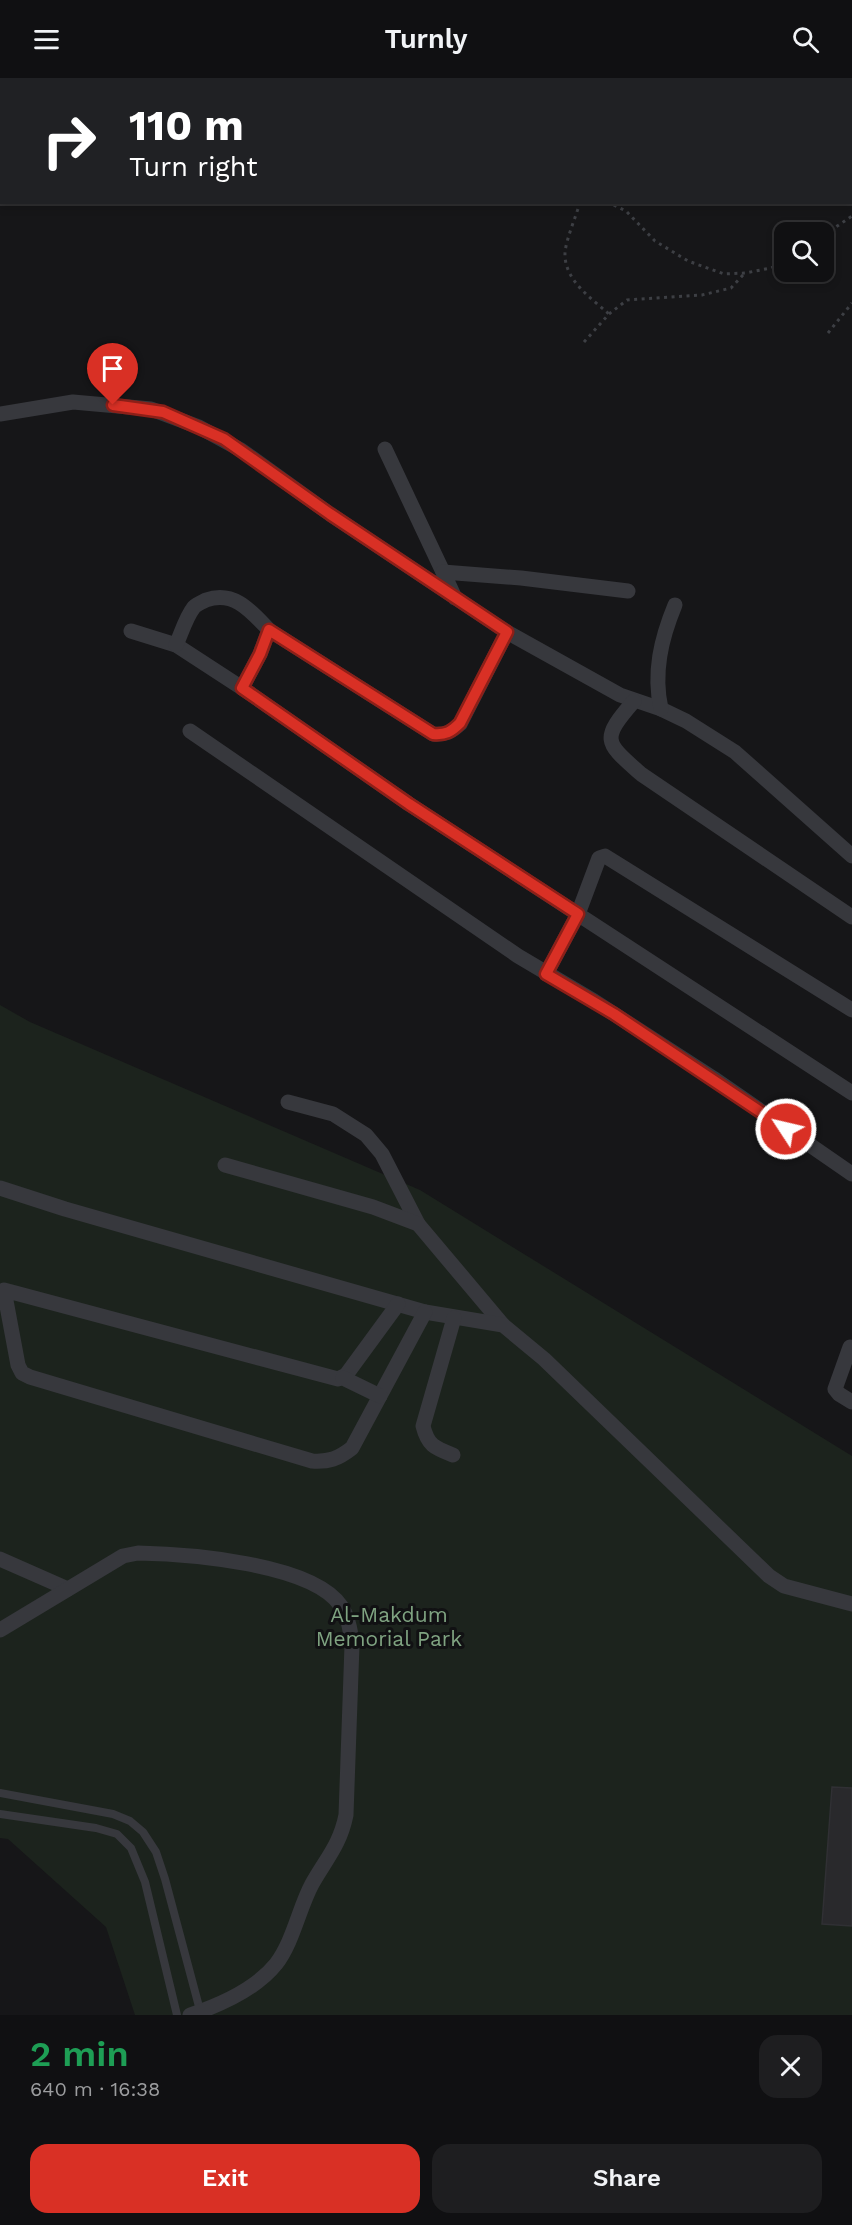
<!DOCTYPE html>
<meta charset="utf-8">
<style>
:root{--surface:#101012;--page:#1e1e20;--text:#f1f3f6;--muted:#9c9d9f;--line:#303032;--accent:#d93025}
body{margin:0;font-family:"Work Sans",sans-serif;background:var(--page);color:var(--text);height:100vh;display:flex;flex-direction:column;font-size:22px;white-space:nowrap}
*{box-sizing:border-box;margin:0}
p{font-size:20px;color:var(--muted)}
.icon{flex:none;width:33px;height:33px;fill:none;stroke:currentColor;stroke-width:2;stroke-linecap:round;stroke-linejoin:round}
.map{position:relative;height:1937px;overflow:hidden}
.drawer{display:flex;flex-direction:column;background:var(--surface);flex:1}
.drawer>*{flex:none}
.banner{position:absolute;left:0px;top:0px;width:852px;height:126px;box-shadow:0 3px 9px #0003,0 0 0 2px var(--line);background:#202124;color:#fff;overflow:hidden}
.controls{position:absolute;left:774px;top:144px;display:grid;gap:12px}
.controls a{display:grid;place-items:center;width:60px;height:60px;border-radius:12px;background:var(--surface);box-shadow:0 3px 9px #0003,0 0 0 2px var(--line);font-size:30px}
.pin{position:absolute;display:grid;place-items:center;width:51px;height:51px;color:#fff;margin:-62px -26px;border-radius:50% 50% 50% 0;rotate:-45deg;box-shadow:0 0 6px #0007}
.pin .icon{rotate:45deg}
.me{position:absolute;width:66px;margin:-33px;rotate:305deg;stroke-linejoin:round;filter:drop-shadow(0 0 4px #0008)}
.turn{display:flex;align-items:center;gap:21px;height:126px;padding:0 30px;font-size:27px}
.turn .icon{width:78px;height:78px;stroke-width:2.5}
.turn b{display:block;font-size:42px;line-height:51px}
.round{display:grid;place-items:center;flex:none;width:63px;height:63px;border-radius:18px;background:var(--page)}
.head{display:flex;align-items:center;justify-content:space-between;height:102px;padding:0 30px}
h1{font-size:36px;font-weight:600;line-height:45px;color:#1e9e55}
.action{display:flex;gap:12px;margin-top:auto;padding:12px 30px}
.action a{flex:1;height:69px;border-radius:18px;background:var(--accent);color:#fff;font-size:24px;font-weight:600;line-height:69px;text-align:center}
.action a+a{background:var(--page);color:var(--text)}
header{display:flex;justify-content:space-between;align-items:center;height:78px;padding:0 30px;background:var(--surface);font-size:27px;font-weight:600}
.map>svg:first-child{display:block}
</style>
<header><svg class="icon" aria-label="menu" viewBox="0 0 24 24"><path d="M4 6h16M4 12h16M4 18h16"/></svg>Turnly<svg class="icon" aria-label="search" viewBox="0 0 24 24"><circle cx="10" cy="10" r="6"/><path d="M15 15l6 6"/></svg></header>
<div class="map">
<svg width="852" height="1937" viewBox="0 0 852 1937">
<rect width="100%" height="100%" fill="#161618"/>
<!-- green -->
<path fill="#1c231d" d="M 0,927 L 30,944 L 420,1112 L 852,1378 L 852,1937 L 135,1937 L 106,1849 L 8,1761 L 0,1760 Z"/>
<!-- building -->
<path fill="#29292c" stroke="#303034" stroke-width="1.5" d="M 832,1709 L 852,1710 L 852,1848 L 822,1846 Z"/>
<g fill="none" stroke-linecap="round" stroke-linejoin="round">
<!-- path -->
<g stroke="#3d3f44" stroke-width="3" stroke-dasharray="3 4.5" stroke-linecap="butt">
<path d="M 580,124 C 576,139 566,161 565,175 C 564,202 591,220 609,236"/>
<path d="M 607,124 L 626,133 L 655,163 L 688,183 L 724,196 L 745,195 L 771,190 L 784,184"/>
<path d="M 824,157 L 852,138"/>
<path d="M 828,255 L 852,225"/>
<path d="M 584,264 L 609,236 L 627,222 L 702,217 L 731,210 L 743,197"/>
</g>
<!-- service -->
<g stroke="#37383d" stroke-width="8">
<path d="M 0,1715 L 113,1736 L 130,1743 L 143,1754 L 156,1774 L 165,1801 L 201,1936"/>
<path d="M 0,1736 L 96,1750 L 117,1756 L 131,1770 L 145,1804 L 177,1937"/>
</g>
<!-- minor -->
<g stroke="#37383d" stroke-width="15">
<path d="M 424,0 L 426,2"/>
<path d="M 793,0 L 796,2"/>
<path d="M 718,2 L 721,0"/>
<path d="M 850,28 L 852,29"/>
<path d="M 0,336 L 73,324 L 151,331 L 199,349 L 241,372 L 330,436 L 507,554 L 620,617 L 661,631 L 686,643 L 735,674 L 852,778"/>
<path d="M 385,371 L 443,494"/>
<path d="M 455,520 L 443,494 L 521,500 L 628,513"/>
<path d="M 269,552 L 433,656 C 446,657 451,654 460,646 L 507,554"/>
<path d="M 131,553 L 176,567 L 242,610 L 409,726 L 852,1015"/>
<path d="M 176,567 C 181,556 186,539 194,529 C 197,526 202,524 206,522 C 234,512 251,533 269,552 L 260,576 L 242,610"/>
<path d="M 634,623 C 600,662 605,664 641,696 L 852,839"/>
<path d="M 661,631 C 653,595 661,561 675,527"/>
<path d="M 190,653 L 518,878 L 594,923 L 713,1000 L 852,1096"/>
<path d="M 546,896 L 578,836 L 599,780 L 605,778 L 852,932"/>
<path d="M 288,1024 L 333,1036 L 366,1057 L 382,1076 L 418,1146"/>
<path d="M 225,1087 L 373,1129 L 418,1146 L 503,1247"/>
<path d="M 0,1110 L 65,1131 L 425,1234 L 503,1247 L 544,1281 L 769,1498 L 784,1508 L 852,1526"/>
<path d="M 398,1226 L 346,1297 L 338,1301 L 4,1212 L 18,1287 L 22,1295 L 30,1299 L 312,1383 C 329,1384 338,1381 352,1370 L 425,1234"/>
<path d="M 850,1269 L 835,1311 L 839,1316 L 852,1324"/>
<path d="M 343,1300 L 380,1318"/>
<path d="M 453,1377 C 435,1370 428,1368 423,1348 L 454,1240"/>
<path d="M 0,1481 L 68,1511"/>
<path d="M 0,1552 L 123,1478 L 138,1475 C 187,1476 312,1485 341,1528 C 349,1540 351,1554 352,1567 L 346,1737 C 340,1767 326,1781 312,1806 C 299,1830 293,1864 276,1886 C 256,1911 220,1927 190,1937"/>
</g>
</g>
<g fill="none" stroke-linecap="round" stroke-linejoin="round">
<!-- route casing -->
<g stroke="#8d1f18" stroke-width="15">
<path id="route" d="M 113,327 L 163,334 L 224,361 L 330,436 L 507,554 L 460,645 C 451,654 446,657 433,656 L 269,552 L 260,576 L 242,610 L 409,726 L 578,836 L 546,896 L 614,936 L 786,1051"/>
</g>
<!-- route -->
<use href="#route" stroke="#d93025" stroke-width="10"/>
</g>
<g text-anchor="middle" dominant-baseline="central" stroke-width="6" stroke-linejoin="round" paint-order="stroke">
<!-- park labels -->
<g font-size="21" fill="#7fa381" stroke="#111113">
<text x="389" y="1536">Al-Makdum<tspan x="389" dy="24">Memorial Park</tspan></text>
</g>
</g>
</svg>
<div class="controls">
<a><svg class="icon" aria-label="search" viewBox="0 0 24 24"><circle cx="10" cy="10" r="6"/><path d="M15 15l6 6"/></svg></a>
</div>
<div class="pin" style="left:113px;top:327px;background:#d93025"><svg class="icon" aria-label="arrive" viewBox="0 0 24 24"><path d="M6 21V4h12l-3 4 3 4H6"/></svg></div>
<svg class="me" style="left:786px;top:1051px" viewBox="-20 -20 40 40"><circle r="17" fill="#d93025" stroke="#fff" stroke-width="3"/><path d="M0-11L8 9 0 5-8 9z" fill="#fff"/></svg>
<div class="banner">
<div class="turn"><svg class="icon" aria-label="right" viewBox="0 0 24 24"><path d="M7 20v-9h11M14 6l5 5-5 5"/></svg><div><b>110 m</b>Turn right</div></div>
</div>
</div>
<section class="drawer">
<div class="head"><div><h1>2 min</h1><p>640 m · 16:38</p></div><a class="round"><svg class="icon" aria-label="close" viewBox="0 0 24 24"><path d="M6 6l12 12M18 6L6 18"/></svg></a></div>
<div class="action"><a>Exit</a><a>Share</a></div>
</section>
